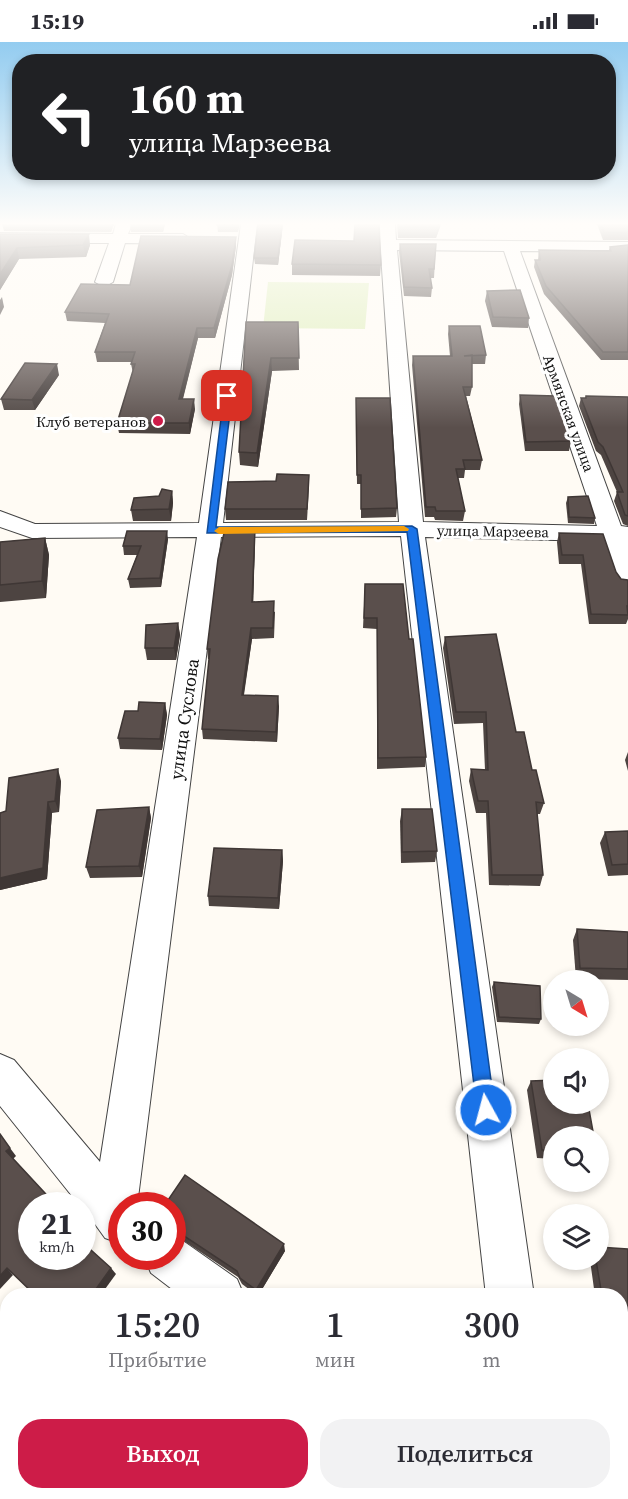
<!DOCTYPE html>
<html lang="ru">
<meta charset="utf-8">
<style>
:root{--surface:#fff;--page:#f2f2f3;--text:#2b2b33;--muted:#7c7c81;--accent:#cd1c48}
body{margin:0;font-family:"Source Serif 4",serif;background:var(--page);color:var(--text);height:100vh;display:flex;flex-direction:column;font-size:22px;white-space:nowrap}
*{box-sizing:border-box;margin:0}
p{font-size:20px;color:var(--muted)}
.icon{flex:none;width:33px;height:33px;fill:none;stroke:currentColor;stroke-width:2;stroke-linecap:round;stroke-linejoin:round}
.map{position:relative;flex:1;overflow:hidden}
.drawer{position:absolute;left:0px;top:1246px;width:628px;height:212px;display:flex;flex-direction:column;background:var(--surface);border-radius:24px 24px 0 0;box-shadow:0 3px 9px #0003}
.drawer>*{flex:none}
.guide{position:absolute;left:12px;top:12px;width:604px;height:126px;border-radius:24px;box-shadow:0 3px 9px #0003;background:#202124;color:#fff;overflow:hidden}
.needle{width:39px;rotate:142deg}
.tools{position:absolute;left:543px;top:928px;display:grid;gap:12px}
.tools a{display:grid;place-items:center;width:66px;height:66px;border-radius:50%;background:var(--surface);box-shadow:0 3px 9px #0003;font-size:30px}
.speed{position:absolute;left:18px;top:1150px;display:flex;gap:12px;font-size:30px;font-weight:700;text-align:center}
.speed>*{display:grid;place-content:center;width:78px;height:78px;border-radius:50%;background:var(--surface);box-shadow:0 3px 9px #0003;line-height:1}
.speed small{font-size:15px;font-weight:400}
.speed .limit{border:9px solid #d22;background:#fff;color:#111}
.pin{position:absolute;display:grid;place-items:center;width:51px;height:51px;color:#fff;margin:-26px;border-radius:12px;box-shadow:0 3px 9px #0006}
.me{position:absolute;width:66px;margin:-33px;rotate:353deg;stroke-linejoin:round;filter:drop-shadow(0 0 4px #0008)}
.turn{display:flex;align-items:center;gap:21px;height:126px;padding:0 18px;font-size:27px}
.turn .icon{width:78px;height:78px;stroke-width:2.5}
.turn b{display:block;font-size:42px;line-height:51px}
.eta{display:flex;justify-content:space-evenly;align-items:center;height:102px;text-align:center}
.eta b{font-size:36px;font-weight:600;line-height:42px}
.primary-button{display:flex;gap:12px;margin-top:auto;padding:12px 18px}
.primary-button a{flex:1;height:69px;border-radius:24px;background:var(--accent);color:#fff;font-size:24px;font-weight:600;line-height:69px;text-align:center}
.primary-button a+a{background:var(--page);color:var(--text)}
.status{display:flex;justify-content:space-between;align-items:center;height:42px;padding:0 30px;background:var(--surface);direction:ltr}
.status svg{height:16px;fill:currentColor}
.map>svg:first-child{display:block}
</style>
<div class="status"><b>15:19</b><svg viewBox="0 0 49 12"><path d="M0 12V9h3v3zM5 12V6h3v6zM10 12V3h3v9zM15 12V0h3v12zM26 1h20v11H26zM47 4h2v5h-2z"/></svg></div>
<div class="map">
<svg width="628" height="1457" viewBox="0 0 628 1457">
<rect width="100%" height="100%" fill="#fffbf4"/>
<!-- green -->
<path fill="#dfeeba" d="M 268,240 L 369,241 L 365,287 L 263,286 Z"/>
<g fill="none" stroke-linecap="round" stroke-linejoin="round">
<!-- street casing -->
<g stroke="#444" stroke-width="2">
<g id="street">
<path d="M 116,182 L 132,182 L 128,192 L 183,192 L 191,197 L 183,202 L 125,201 L 113,240 L 104,245 L 95,240 L 109,201 L 0,201 L 0,191 L 113,192 Z"/>
<path d="M 241,182 L 257,182 L 223,481 L 399,480 L 379,182 L 395,182 L 396,198 L 628,200 L 628,210 L 520,209 L 621,484 L 628,485 L 628,546 L 619,544 L 615,538 L 602,499 L 425,495 L 534,1254 L 486,1254 L 401,494 L 221,495 L 137,1164 L 122,1164 L 122,1202 L 105,1196 L 82,1164 L 80,1164 L 0,1064 L 0,1012 L 14,1018 L 100,1120 L 197,495 L 32,496 L 0,485 L 0,469 L 35,482 L 199,481 ZM 397,208 L 504,209 L 597,484 L 423,480 Z"/>
<path d="M 172,1194 L 183,1199 L 237,1237 L 244,1254 L 181,1254 L 151,1231 L 144,1215 L 172,1215 Z"/>
<path d="M 458,1450 L 562,1450 L 563,1457 L 460,1457 Z"/>
</g>
</g>
<!-- street -->
<use href="#street" fill="#fff" fill-rule="evenodd"/>
</g>
<!-- wall -->
<g fill="#4d4441">
<path d="M 2,182 L 114,182 L 111,190 L 4,189 Z"/>
<path d="M 130,182 L 165,182 L 163,190 L 131,190 Z"/>
<path d="M 217,182 L 240,182 L 238,190 L 218,190 Z"/>
<path d="M 258,182 L 283,182 L 278,223 L 255,222 L 254,216 Z"/>
<path d="M 397,182 L 441,182 L 436,196 L 398,196 Z"/>
<path d="M 597,182 L 628,182 L 628,198 L 603,198 Z"/>
<path d="M 0,192 L 90,203 L 86,215 L 19,217 L 0,248 Z"/>
<path d="M 354,199 L 381,223 L 380,234 L 292,233 L 292,222 Z"/>
<path d="M 400,202 L 436,202 L 434,236 L 430,236 L 432,246 L 431,255 L 404,254 L 399,210 Z"/>
<path d="M 628,203 L 628,318 L 601,318 L 544,252 L 534,225 L 535,218 L 538,218 L 539,208 L 609,208 L 610,205 Z"/>
<path d="M 236,204 L 232,233 L 215,296 L 198,296 L 183,357 L 195,367 L 190,392 L 119,391 L 117,381 L 133,331 L 131,322 L 132,320 L 97,320 L 95,310 L 105,281 L 67,279 L 65,270 L 130,243 Z"/>
<path d="M 487,249 L 529,276 L 528,286 L 492,285 L 485,259 Z"/>
<path d="M 246,280 L 298,280 L 299,328 L 272,329 L 258,425 L 240,423 L 239,410 Z"/>
<path d="M 449,284 L 486,313 L 485,322 L 472,322 L 472,345 L 470,354 L 466,354 L 482,418 L 480,428 L 465,428 L 464,436 L 458,436 L 465,469 L 463,479 L 435,478 L 434,475 L 425,475 L 412,323 L 413,314 L 450,314 L 448,292 Z"/>
<path d="M 59,333 L 35,368 L 4,368 L 1,357 Z"/>
<path d="M 520,353 L 571,399 L 569,409 L 525,409 L 519,362 Z"/>
<path d="M 586,354 L 628,355 L 628,484 L 623,482 L 614,459 L 617,450 L 601,413 L 596,409 L 579,364 L 581,356 L 585,356 Z"/>
<path d="M 356,365 L 397,466 L 396,475 L 361,476 L 361,442 L 357,442 Z"/>
<path d="M 309,444 L 307,478 L 226,478 L 225,467 Z"/>
<path d="M 172,449 L 173,461 L 171,479 L 133,479 L 131,468 Z"/>
<path d="M 568,455 L 595,476 L 594,482 L 568,481 L 566,461 Z"/>
<path d="M 255,487 L 255,497 L 253,560 L 275,570 L 274,596 L 252,597 L 244,653 L 279,664 L 277,700 L 203,697 L 202,687 L 209,617 L 208,617 L 207,607 Z"/>
<path d="M 559,491 L 616,530 L 621,537 L 628,538 L 628,577 L 626,582 L 589,582 L 581,522 L 559,522 L 557,500 Z"/>
<path d="M 45,496 L 49,513 L 46,556 L 0,560 L 0,500 Z"/>
<path d="M 168,497 L 161,545 L 130,546 L 128,537 L 137,513 L 124,513 L 123,504 Z"/>
<path d="M 365,542 L 409,597 L 426,715 L 425,725 L 377,727 L 377,587 L 363,586 Z"/>
<path d="M 178,581 L 180,593 L 176,618 L 147,618 L 145,606 Z"/>
<path d="M 445,595 L 516,690 L 532,728 L 544,761 L 540,772 L 537,772 L 543,833 L 540,844 L 489,843 L 486,771 L 476,771 L 469,739 L 471,727 L 485,728 L 483,681 L 454,682 L 443,606 Z"/>
<path d="M 165,661 L 167,673 L 162,708 L 120,707 L 118,696 L 138,669 Z"/>
<path d="M 628,710 L 628,729 L 625,718 Z"/>
<path d="M 61,739 L 59,770 L 52,771 L 47,837 L 0,848 L 0,771 L 6,769 Z"/>
<path d="M 149,765 L 151,776 L 142,835 L 90,836 L 86,825 Z"/>
<path d="M 402,767 L 437,809 L 435,820 L 401,821 L 400,779 Z"/>
<path d="M 628,789 L 628,833 L 608,834 L 600,801 L 605,790 Z"/>
<path d="M 282,808 L 283,819 L 279,867 L 209,864 L 208,854 Z"/>
<path d="M 577,887 L 628,890 L 628,938 L 576,937 L 573,898 Z"/>
<path d="M 494,940 L 541,977 L 539,982 L 497,980 L 492,945 Z"/>
<path d="M 531,1039 L 554,1095 L 554,1117 L 537,1116 L 527,1048 Z"/>
<path d="M 172,1164 L 285,1209 L 258,1254 L 242,1242 L 238,1235 L 172,1191 Z"/>
<path d="M 628,1207 L 628,1291 L 621,1291 L 621,1254 L 595,1254 L 590,1218 L 598,1218 Z"/>
</g>
<!-- shaded-wall -->
<g fill="#3f3735">
<path d="M 110,182 L 114,182 L 111,190 Z"/>
<path d="M 162,182 L 165,182 L 163,190 Z"/>
<path d="M 282,182 L 283,182 L 278,223 L 278,216 Z"/>
<path d="M 438,182 L 441,182 L 436,196 L 437,185 Z"/>
<path d="M 89,192 L 90,203 L 86,215 L 83,203 Z"/>
<path d="M 236,195 L 236,204 L 232,233 L 215,296 L 214,286 Z"/>
<path d="M 17,206 L 19,217 L 0,248 L 0,232 Z"/>
<path d="M 2,255 L 4,265 L 0,273 L 0,258 Z"/>
<path d="M 197,286 L 198,296 L 180,367 L 179,357 Z"/>
<path d="M 271,316 L 272,329 L 258,425 L 257,411 Z"/>
<path d="M 57,322 L 59,333 L 35,368 L 32,358 Z"/>
<path d="M 194,357 L 195,367 L 190,392 L 189,381 Z"/>
<path d="M 172,449 L 173,461 L 171,479 L 169,467 Z"/>
<path d="M 255,487 L 255,497 L 253,570 L 252,560 Z"/>
<path d="M 167,489 L 168,497 L 161,545 L 160,536 Z"/>
<path d="M 45,496 L 49,513 L 46,556 L 42,539 Z"/>
<path d="M 178,581 L 180,593 L 176,618 L 174,606 Z"/>
<path d="M 251,586 L 252,597 L 242,663 L 242,653 Z"/>
<path d="M 278,654 L 279,664 L 277,700 L 276,690 Z"/>
<path d="M 165,661 L 167,673 L 162,708 L 160,697 Z"/>
<path d="M 58,727 L 61,739 L 59,770 L 55,759 Z"/>
<path d="M 48,760 L 52,771 L 47,837 L 0,848 L 0,836 Z"/>
<path d="M 149,765 L 151,776 L 142,835 L 139,824 Z"/>
<path d="M 282,808 L 283,819 L 279,867 L 278,856 Z"/>
<path d="M 10,1106 L 16,1114 L 12,1118 L 6,1109 Z"/>
<path d="M 284,1202 L 285,1209 L 258,1254 L 256,1248 Z"/>
<path d="M 7,1226 L 13,1233 L 0,1247 L 0,1234 Z"/>
<path d="M 111,1226 L 116,1232 L 100,1254 L 91,1254 Z"/>
</g>
<!-- building -->
<g fill="#5a4f4c" stroke="#3f3735" stroke-width="1.5">
<rect x="217" y="182" width="21" height="1"/>
<path d="M 258,182 L 282,182 L 278,216 L 254,216 Z"/>
<path d="M 355,182 L 379,182 L 381,223 L 292,222 L 295,198 L 354,199 Z"/>
<path d="M 398,182 L 438,182 L 437,185 L 399,185 Z"/>
<path d="M 601,182 L 628,182 L 628,191 L 604,190 Z"/>
<path d="M 0,192 L 89,192 L 83,203 L 17,206 L 0,232 Z"/>
<path d="M 141,194 L 236,195 L 232,223 L 214,286 L 197,286 L 179,357 L 194,357 L 189,381 L 117,381 L 135,322 L 131,322 L 135,310 L 95,310 L 109,272 L 65,270 L 81,242 L 130,243 Z"/>
<path d="M 400,202 L 436,202 L 434,227 L 429,227 L 432,246 L 404,245 Z"/>
<path d="M 628,203 L 628,310 L 603,310 L 546,244 L 535,218 L 540,218 L 539,208 L 611,209 L 610,205 Z"/>
<path d="M 520,248 L 529,276 L 493,275 L 487,249 Z"/>
<path d="M 246,280 L 298,280 L 299,316 L 271,316 L 257,411 L 239,410 Z"/>
<path d="M 449,284 L 480,284 L 486,313 L 464,314 L 472,313 L 472,345 L 463,345 L 482,418 L 463,418 L 465,427 L 456,427 L 465,469 L 436,469 L 435,465 L 426,465 L 413,314 L 452,314 Z"/>
<path d="M 25,321 L 57,322 L 32,358 L 1,357 Z"/>
<path d="M 520,353 L 556,354 L 571,399 L 526,400 Z"/>
<path d="M 586,354 L 628,355 L 628,474 L 625,473 L 617,450 L 623,450 L 603,405 L 598,400 L 581,356 L 586,356 Z"/>
<path d="M 356,356 L 390,356 L 397,466 L 361,467 L 361,433 L 357,433 Z"/>
<path d="M 277,432 L 309,433 L 307,467 L 225,467 L 228,440 L 276,439 Z"/>
<path d="M 162,447 L 172,449 L 169,467 L 131,468 L 134,456 L 159,454 Z"/>
<path d="M 588,454 L 595,476 L 569,475 L 568,455 Z"/>
<path d="M 225,487 L 255,487 L 252,560 L 274,559 L 273,586 L 251,586 L 242,653 L 278,654 L 276,690 L 202,687 L 210,607 L 207,607 L 218,517 Z"/>
<path d="M 127,489 L 167,489 L 160,536 L 128,537 L 141,504 L 123,504 Z"/>
<path d="M 559,491 L 603,492 L 616,530 L 621,537 L 628,538 L 628,564 L 627,564 L 628,573 L 591,572 L 583,513 L 562,513 Z"/>
<path d="M 45,496 L 42,539 L 0,543 L 0,500 Z"/>
<path d="M 365,542 L 403,542 L 409,597 L 413,597 L 426,715 L 378,716 L 377,576 L 364,576 Z"/>
<path d="M 178,581 L 174,606 L 145,606 L 146,583 Z"/>
<path d="M 496,592 L 516,690 L 524,690 L 532,728 L 536,728 L 544,761 L 536,760 L 543,833 L 492,833 L 488,759 L 478,759 L 471,727 L 488,728 L 486,670 L 456,670 L 445,595 Z"/>
<path d="M 139,660 L 165,661 L 160,697 L 118,696 L 125,669 L 138,669 Z"/>
<path d="M 58,727 L 55,759 L 48,760 L 43,826 L 0,836 L 0,771 L 6,769 L 9,736 Z"/>
<path d="M 149,765 L 139,824 L 86,825 L 97,768 Z"/>
<path d="M 402,767 L 432,767 L 437,809 L 402,810 Z"/>
<path d="M 628,789 L 628,822 L 612,823 L 605,790 Z"/>
<path d="M 214,806 L 282,808 L 278,856 L 208,854 Z"/>
<path d="M 577,887 L 628,890 L 628,927 L 580,926 Z"/>
<path d="M 494,940 L 540,944 L 541,977 L 499,975 Z"/>
<path d="M 554,1038 L 554,1062 L 588,1062 L 594,1095 L 554,1095 L 554,1108 L 542,1108 L 531,1039 Z"/>
<path d="M 0,1092 L 10,1106 L 6,1109 L 57,1164 L 32,1164 L 32,1215 L 82,1215 L 82,1200 L 111,1226 L 91,1254 L 36,1254 L 7,1226 L 0,1234 Z"/>
<path d="M 185,1133 L 284,1202 L 256,1248 L 240,1236 L 237,1229 L 172,1186 L 172,1164 L 164,1164 Z"/>
<path d="M 598,1205 L 628,1207 L 628,1286 L 621,1286 L 621,1254 L 602,1254 L 596,1218 L 598,1218 Z"/>
<path d="M 237,1450 L 380,1450 L 388,1457 L 233,1457 Z"/>
</g>
<!-- sky -->
<linearGradient id="sky" x2="0" y2="1"><stop stop-color="#93ccf0"/><stop offset="0.47" stop-color="#fffdfa"/><stop offset="1" stop-color="#fffdfa" stop-opacity="0"/></linearGradient>
<rect width="628" height="386" fill="url(#sky)"/>
<!-- route -->
<path fill="#1a73e8" stroke="#114b97" stroke-width="1.5" d="M 224,352 L 232,354 L 216,485 L 412,484 L 417,487 L 495,1068 L 492,1074 L 486,1077 L 480,1074 L 477,1068 L 407,490 L 207,491 Z"/>
<!-- slow -->
<path fill="#f59e0b" d="M 404,484 L 409,487 L 408,489 L 219,492 L 214,489 L 219,485 Z"/>
<!-- markers -->
<circle fill="#cd1c48" stroke="#fff" stroke-width="2" cx="158" cy="379" r="6"/>
<g text-anchor="middle" dominant-baseline="central" stroke-width="6" stroke-linejoin="round" paint-order="stroke">
<!-- far-street labels -->
<g font-size="15" fill="#111" stroke="#fff">
<text transform="translate(569 371) rotate(70)">Армянская улица</text>
<text transform="translate(493 489) rotate(1)">улица Марзеева</text>
</g>
<!-- far-poi labels -->
<g font-size="15" fill="#111" stroke="#fff" text-anchor="end">
<text x="146" y="379">Клуб ветеранов</text>
</g>
<!-- street labels -->
<g font-size="18" fill="#111" stroke="#fff">
<text transform="translate(184 677) rotate(-82)">улица Суслова</text>
</g>
</g>
</svg>
<div class="tools">
<a><svg class="needle" viewBox="-14 -14 28 28"><path d="M0-13l5 13h-10z" fill="#e53935"/><path d="M0 13l5-13h-10z" fill="#7c7c81"/></svg></a>
<a><svg class="icon" aria-label="sound" viewBox="0 0 24 24"><path d="M4 9h4l5-4v14l-5-4H4zM17 9q2 3 0 6"/></svg></a>
<a><svg class="icon" aria-label="search" viewBox="0 0 24 24"><circle cx="10" cy="10" r="6"/><path d="M15 15l6 6"/></svg></a>
<a><svg class="icon" aria-label="layers" viewBox="0 0 24 24"><path d="M12 4l9 5-9 5-9-5zM3 14l9 5 9-5"/></svg></a>
</div>
<div class="speed"><div>21<small>km/h</small></div><div class="limit">30</div></div>
<div class="pin" style="left:227px;top:354px;background:#d93025"><svg class="icon" aria-label="arrive" viewBox="0 0 24 24"><path d="M6 21V4h12l-3 4 3 4H6"/></svg></div>
<svg class="me" style="left:486px;top:1068px" viewBox="-20 -20 40 40"><circle r="17" fill="#1a73e8" stroke="#fff" stroke-width="3"/><path d="M0-11L8 9 0 5-8 9z" fill="#fff"/></svg>
<div class="guide">
<div class="turn"><svg class="icon" aria-label="left" viewBox="0 0 24 24"><path d="M17 20v-9H6M10 6l-5 5 5 5"/></svg><div><b>160 m</b>улица Марзеева</div></div>
</div>
<section class="drawer">
<div class="eta">
<div><b>15:20</b><p>Прибытие</p></div>
<div><b>1</b><p>мин</p></div>
<div><b>300</b><p>m</p></div>
</div>
<div class="primary-button"><a>Выход</a><a>Поделиться</a></div>
</section>
</div>
